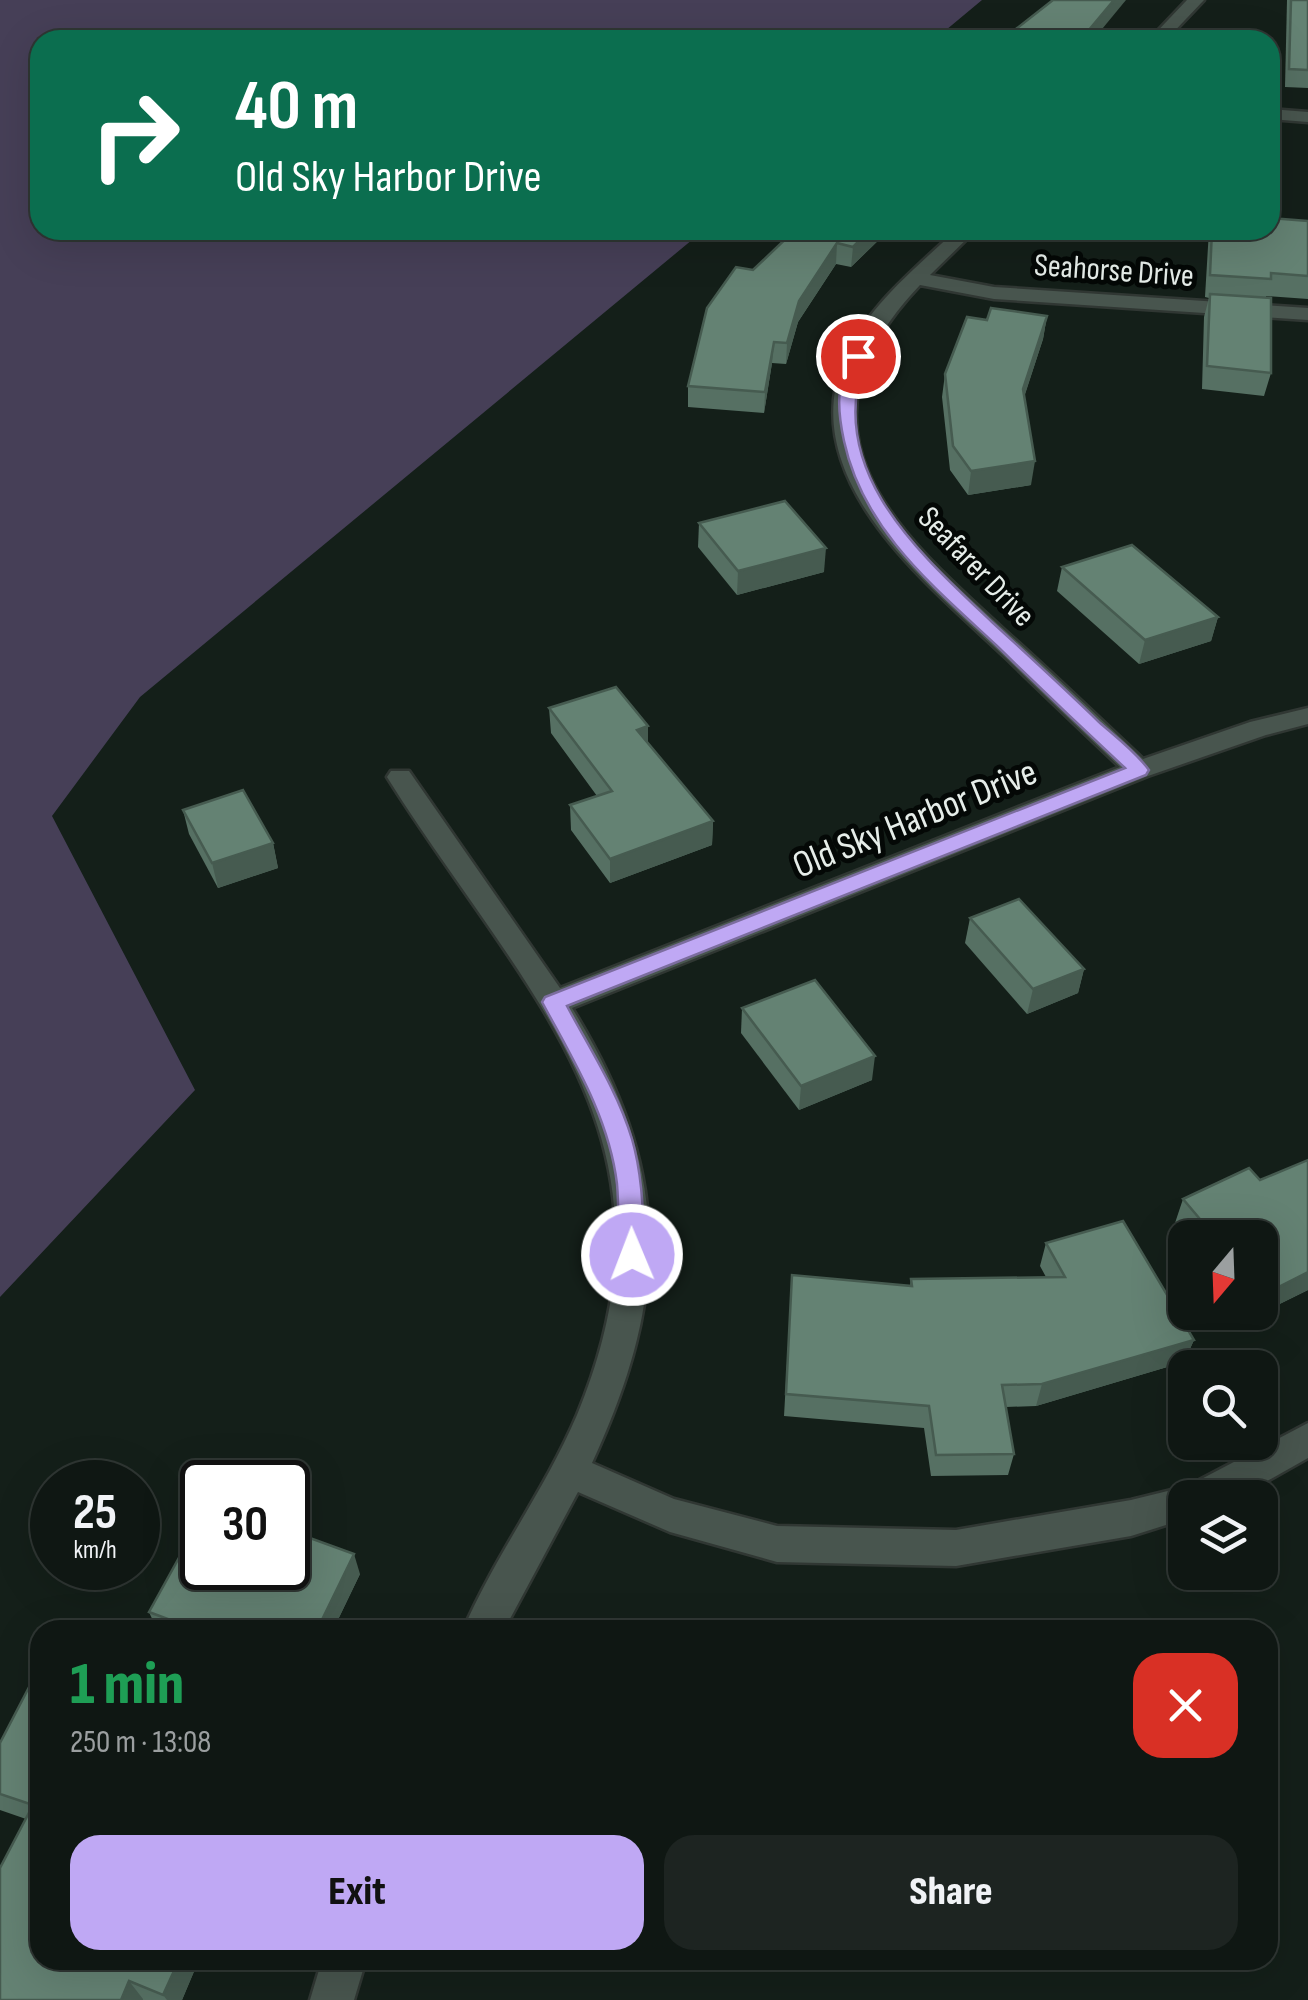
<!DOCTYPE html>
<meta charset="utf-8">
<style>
:root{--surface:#0f1713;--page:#1d2421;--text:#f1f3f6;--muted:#9b9fa0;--line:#2f3633;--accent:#bfa8f4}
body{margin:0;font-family:"Sofia Sans Condensed",sans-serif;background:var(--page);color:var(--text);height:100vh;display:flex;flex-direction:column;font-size:38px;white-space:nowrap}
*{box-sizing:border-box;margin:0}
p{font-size:32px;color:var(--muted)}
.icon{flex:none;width:55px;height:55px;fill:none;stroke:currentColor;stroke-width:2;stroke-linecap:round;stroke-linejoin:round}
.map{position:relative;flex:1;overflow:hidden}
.drawer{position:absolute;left:30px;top:1620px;width:1248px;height:350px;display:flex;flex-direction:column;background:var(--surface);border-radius:30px;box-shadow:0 10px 40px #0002,0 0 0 2px var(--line)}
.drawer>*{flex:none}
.hud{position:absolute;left:30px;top:30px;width:1250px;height:210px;border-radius:30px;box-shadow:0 10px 40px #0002,0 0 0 2px var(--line);background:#0b6e4f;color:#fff;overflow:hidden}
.needle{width:65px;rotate:199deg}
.controls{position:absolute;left:1168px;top:1220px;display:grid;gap:20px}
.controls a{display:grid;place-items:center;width:110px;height:110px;border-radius:20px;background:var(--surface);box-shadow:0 10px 40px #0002,0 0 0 2px var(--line);font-size:50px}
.speed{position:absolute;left:30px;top:1460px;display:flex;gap:20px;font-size:50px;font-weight:700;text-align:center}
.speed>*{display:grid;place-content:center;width:130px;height:130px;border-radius:50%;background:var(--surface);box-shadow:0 10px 40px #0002,0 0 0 2px var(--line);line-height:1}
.speed small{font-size:25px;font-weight:400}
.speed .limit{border:5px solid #111;border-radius:15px;background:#fff;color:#111}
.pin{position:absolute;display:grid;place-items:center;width:85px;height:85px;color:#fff;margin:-42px;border:5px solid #fff;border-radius:50%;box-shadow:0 2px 10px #0007}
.me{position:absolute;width:110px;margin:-55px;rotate:359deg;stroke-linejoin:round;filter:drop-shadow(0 0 8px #0008)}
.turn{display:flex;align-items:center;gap:35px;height:210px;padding:0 40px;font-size:45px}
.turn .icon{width:130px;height:130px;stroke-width:2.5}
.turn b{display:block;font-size:70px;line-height:85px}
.round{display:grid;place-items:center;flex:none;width:105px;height:105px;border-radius:30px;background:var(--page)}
.summary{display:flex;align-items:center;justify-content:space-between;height:170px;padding:0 40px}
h1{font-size:60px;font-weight:800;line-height:75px;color:#1e9e55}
.cta{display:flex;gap:20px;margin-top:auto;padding:20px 40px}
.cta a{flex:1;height:115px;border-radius:30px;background:var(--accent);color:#111;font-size:40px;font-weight:800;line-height:115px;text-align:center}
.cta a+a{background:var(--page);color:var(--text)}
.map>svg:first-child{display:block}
</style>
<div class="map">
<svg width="1308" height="2000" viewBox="0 0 1308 2000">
<rect width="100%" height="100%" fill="#141f19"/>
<!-- forest -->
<path fill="#463f57" d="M 0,0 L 982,0 L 934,40 L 40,40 L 40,230 L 704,230 L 140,697 L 52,816 L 195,1090 L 0,1297 Z"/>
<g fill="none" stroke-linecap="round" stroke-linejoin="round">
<!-- minor casing -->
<g stroke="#303733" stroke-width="5">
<g id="minor">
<path d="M 1187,0 L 1204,0 L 1166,40 L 1149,40 Z"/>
<path d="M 1270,109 L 1308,112 L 1308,122 L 1270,119 Z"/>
<path d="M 956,230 L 976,230 L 930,275 L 994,287 L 1308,308 L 1308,320 L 994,299 L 920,285 C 781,431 894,530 1010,635 C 1055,675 1099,718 1143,759 L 1250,722 L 1308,708 L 1308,724 L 1266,735 L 1148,776 L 572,1008 C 671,1168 671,1293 592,1463 L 674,1499 L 777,1526 L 956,1530 L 1131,1500 L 1188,1486 L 1308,1423 L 1308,1458 L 1237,1498 L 1185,1498 L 1185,1519 L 1131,1536 L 956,1566 L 777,1562 L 670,1532 L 578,1492 L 504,1630 L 463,1630 C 495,1556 545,1490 577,1415 C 693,1136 524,995 387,777 L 391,771 L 409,771 L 560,988 L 1120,767 C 1082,731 1043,694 1005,657 C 930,586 796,482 843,362 C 865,308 915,269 956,230 Z"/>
<path d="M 322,1960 L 366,1960 L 354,2000 L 310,2000 Z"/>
</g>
</g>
<!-- minor -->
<use href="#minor" fill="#48554e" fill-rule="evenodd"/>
</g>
<!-- wall -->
<g fill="#567063">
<path d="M 1287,0 L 1308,0 L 1308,88 L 1285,87 Z"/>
<path d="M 1308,221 L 1308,299 L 1266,296 L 1266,298 L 1271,373 L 1264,396 L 1202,389 L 1204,317 L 1209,298 L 1205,297 L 1209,230 L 1270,230 Z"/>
<path d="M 795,230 L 889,230 L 851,267 L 836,264 L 798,322 L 786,364 L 772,363 L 764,413 L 688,407 L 688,386 L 753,270 Z"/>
<path d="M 1047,316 L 1043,339 L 1024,397 L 1031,485 L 968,495 L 950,470 L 942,397 L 945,374 L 987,320 Z"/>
<path d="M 699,523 L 824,572 L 737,595 L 698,547 Z"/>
<path d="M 1062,567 L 1218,617 L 1211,641 L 1139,664 L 1057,591 Z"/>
<path d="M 549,708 L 648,743 L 713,821 L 712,845 L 610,883 L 571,830 L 570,805 L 597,796 L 551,733 Z"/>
<path d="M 183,810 L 273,843 L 278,868 L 218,888 L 189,834 Z"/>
<path d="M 970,918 L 1084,969 L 1078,993 L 1027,1014 L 965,943 Z"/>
<path d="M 742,1008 L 872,1080 L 799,1110 L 741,1033 Z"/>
<path d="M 1308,1160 L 1308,1290 L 1255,1316 L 1252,1312 L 1260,1312 L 1260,1238 L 1187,1238 L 1175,1223 L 1183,1199 L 1249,1168 L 1260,1180 Z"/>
<path d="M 1046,1243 L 1194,1340 L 1184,1362 L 1036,1406 L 1006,1407 L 1014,1454 L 1008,1475 L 931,1476 L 924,1428 L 784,1416 L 792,1275 L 910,1286 L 911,1279 L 1046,1277 L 1040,1266 Z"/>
<path d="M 360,1574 L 333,1630 L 157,1630 L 149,1612 Z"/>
<path d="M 40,1666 L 40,1960 L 197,1960 L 198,1962 L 182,2000 L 0,2000 L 26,1819 L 0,1810 L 0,1743 Z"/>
</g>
<!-- shaded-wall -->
<g fill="#465b50">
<path d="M 1114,0 L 1126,0 L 1093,40 L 1078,40 Z"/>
<path d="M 870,230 L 889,230 L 851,267 L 853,247 Z"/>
<path d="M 837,243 L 836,264 L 798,322 L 786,364 L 787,343 L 799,301 Z"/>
<path d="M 1047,316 L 1043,339 L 1019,413 L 1023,389 Z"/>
<path d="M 774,342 L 772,363 L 764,413 L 765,392 Z"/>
<path d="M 1035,461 L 1031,485 L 968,495 L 971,471 Z"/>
<path d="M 826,548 L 824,572 L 737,595 L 738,571 Z"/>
<path d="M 1218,617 L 1211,641 L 1139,664 L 1145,640 Z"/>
<path d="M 648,726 L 648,750 L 637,730 Z"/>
<path d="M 713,821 L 712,845 L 610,883 L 610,859 Z"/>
<path d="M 273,843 L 278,868 L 218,888 L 212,863 Z"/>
<path d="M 1084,969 L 1078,993 L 1027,1014 L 1033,989 Z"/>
<path d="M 875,1056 L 872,1080 L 799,1110 L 801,1086 Z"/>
<path d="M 1308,1272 L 1308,1290 L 1255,1316 L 1257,1312 L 1260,1312 L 1260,1306 L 1265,1294 Z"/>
<path d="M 1194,1340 L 1184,1362 L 1036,1406 L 1042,1384 Z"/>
<path d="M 354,1554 L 360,1574 L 333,1630 L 317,1630 Z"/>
<path d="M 179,1960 L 197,1960 L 198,1962 L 182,2000 L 167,2000 L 163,1995 Z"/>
<path d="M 129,1981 L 143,1999 L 143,2000 L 121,2000 Z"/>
</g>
<!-- building -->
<g fill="#648273" stroke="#465b50" stroke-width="2.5">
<path d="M 1053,0 L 1114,0 L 1088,31 L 1078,40 L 1002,40 Z"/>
<path d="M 1291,0 L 1308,0 L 1308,70 L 1289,69 Z"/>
<path d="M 1270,218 L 1308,221 L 1308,276 L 1271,273 L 1271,279 L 1210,275 L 1212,230 L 1270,230 Z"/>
<path d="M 795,230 L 870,230 L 853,247 L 837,243 L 799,301 L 787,343 L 774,342 L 765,392 L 688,386 L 707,308 L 736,267 L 753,270 Z"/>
<path d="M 1210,294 L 1271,298 L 1271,373 L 1207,366 Z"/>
<path d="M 991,308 L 1047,316 L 1023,389 L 1035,461 L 971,471 L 953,446 L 945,374 L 967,317 L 987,320 Z"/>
<path d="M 785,501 L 826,548 L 738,571 L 699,523 Z"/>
<path d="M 1132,545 L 1218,617 L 1145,640 L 1062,567 Z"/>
<path d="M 616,687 L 648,726 L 637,730 L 713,821 L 610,859 L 570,805 L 612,791 L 549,708 Z"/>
<path d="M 243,790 L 273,843 L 212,863 L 183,810 Z"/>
<path d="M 1019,899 L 1084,969 L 1033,989 L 970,918 Z"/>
<path d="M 815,980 L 875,1056 L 801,1086 L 742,1008 Z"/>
<path d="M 1308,1160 L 1308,1272 L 1265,1294 L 1260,1287 L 1260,1238 L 1216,1238 L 1183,1199 L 1249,1168 L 1260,1180 Z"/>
<path d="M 1123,1221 L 1194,1340 L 1042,1384 L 1002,1385 L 1014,1454 L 936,1455 L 929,1406 L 786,1394 L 792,1275 L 912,1286 L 911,1279 L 1065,1277 L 1046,1243 Z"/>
<path d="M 202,1516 L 202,1568 L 288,1568 L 288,1530 L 354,1554 L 317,1630 L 197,1630 L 149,1612 Z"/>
<path d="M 40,1666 L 40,1960 L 179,1960 L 163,1995 L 129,1981 L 121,2000 L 0,2000 L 0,1868 L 33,1805 L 0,1794 L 0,1743 Z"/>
</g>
<!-- route -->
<path fill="#bfa8f4" stroke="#7c6d9f" stroke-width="2.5" d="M 852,353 L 866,356 C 823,469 918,552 992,622 C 1028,655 1064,688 1099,722 C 1116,737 1136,752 1149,770 L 1146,775 L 567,1006 C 590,1049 618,1092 632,1139 C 643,1177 643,1216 645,1255 L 641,1263 L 632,1266 L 623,1263 L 619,1255 C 618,1232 619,1207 617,1184 C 609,1117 573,1060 542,1002 L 545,997 L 1125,768 C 1082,728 1039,687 997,646 C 934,587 863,530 844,441 C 837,409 836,383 852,353 Z"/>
<g text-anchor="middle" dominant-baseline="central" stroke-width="10" stroke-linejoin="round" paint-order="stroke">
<!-- far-street labels -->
<g font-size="32" fill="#e6ede9" stroke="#040806">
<text transform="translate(1114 271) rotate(4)">Seahorse Drive</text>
<text transform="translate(976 567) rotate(46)">Seafarer Drive</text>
</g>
<!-- street labels -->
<g font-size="38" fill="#e6ede9" stroke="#040806">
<text transform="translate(915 819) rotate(-22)">Old Sky Harbor Drive</text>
</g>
</g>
</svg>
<div class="controls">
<a><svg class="needle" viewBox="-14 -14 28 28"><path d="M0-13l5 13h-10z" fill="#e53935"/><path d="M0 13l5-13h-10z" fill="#9b9fa0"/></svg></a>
<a><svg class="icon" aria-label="search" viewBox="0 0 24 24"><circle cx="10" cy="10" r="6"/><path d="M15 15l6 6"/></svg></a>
<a><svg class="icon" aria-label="layers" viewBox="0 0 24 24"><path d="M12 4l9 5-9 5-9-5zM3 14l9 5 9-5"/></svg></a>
</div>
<div class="speed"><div>25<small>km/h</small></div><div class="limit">30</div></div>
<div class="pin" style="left:858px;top:356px;background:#d93025"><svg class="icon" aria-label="arrive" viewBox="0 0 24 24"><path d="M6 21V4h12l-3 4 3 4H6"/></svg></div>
<svg class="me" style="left:632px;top:1255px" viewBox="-20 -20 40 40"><circle r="17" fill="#bfa8f4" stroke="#fff" stroke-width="3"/><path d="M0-11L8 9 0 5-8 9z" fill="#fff"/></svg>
<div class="hud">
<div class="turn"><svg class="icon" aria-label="right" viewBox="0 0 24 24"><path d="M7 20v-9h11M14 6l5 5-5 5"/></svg><div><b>40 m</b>Old Sky Harbor Drive</div></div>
</div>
<section class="drawer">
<div class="summary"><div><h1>1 min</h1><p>250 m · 13:08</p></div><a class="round" style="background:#d93025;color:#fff"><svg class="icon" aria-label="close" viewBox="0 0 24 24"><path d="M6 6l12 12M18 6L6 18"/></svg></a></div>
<div class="cta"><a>Exit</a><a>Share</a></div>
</section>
</div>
